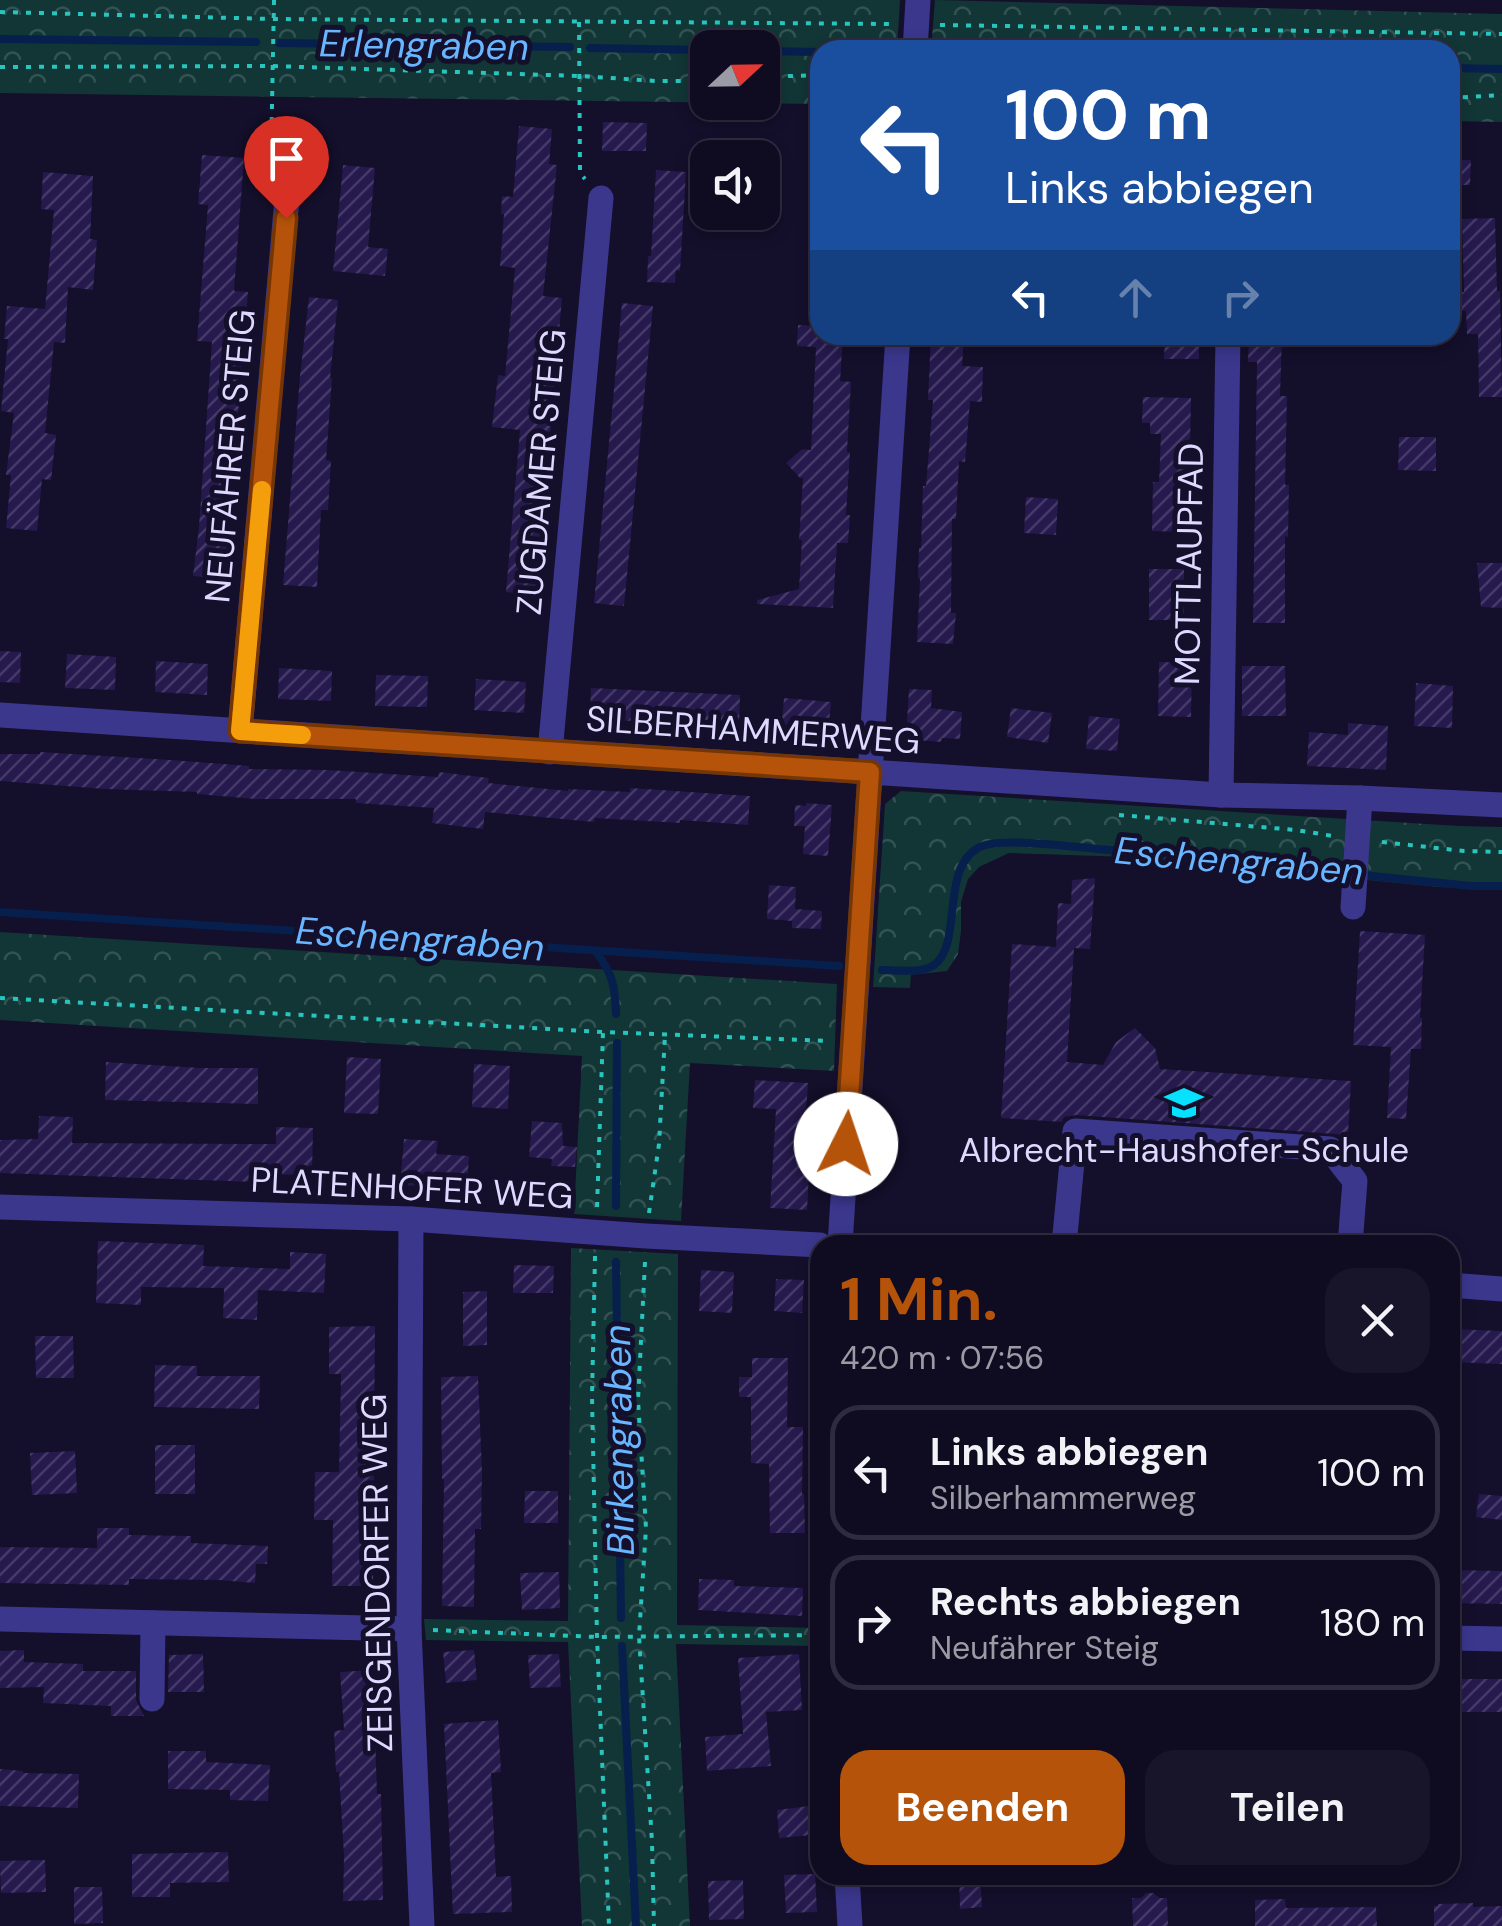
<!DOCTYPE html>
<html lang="de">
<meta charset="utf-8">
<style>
:root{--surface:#0f0b20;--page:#181429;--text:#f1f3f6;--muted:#9b9ba5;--line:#2f2b3e;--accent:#b45309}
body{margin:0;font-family:"DM Sans",sans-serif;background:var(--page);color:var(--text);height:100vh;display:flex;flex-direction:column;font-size:38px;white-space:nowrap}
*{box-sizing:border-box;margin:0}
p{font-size:32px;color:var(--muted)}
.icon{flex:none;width:55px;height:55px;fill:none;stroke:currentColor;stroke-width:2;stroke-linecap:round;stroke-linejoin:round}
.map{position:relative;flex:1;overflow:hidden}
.side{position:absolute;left:810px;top:1235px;width:650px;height:650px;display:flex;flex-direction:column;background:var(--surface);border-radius:30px;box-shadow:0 5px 15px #0003,0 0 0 2px var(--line)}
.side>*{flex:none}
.banner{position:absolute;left:810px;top:40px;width:650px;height:305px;border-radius:30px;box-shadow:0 5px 15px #0003,0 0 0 2px var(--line);background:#1a4fa0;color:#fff;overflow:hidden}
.needle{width:65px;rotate:68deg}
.buttons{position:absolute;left:690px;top:30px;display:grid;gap:20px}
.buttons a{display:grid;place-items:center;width:90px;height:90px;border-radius:20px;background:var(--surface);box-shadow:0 5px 15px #0003,0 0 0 2px var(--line);font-size:50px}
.pin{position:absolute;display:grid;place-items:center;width:85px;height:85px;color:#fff;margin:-102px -42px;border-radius:50% 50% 50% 0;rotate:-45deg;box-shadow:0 0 10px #0007}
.pin .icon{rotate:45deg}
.me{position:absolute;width:110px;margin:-55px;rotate:4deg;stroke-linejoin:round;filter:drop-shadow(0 0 8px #0008)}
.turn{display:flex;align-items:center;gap:35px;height:210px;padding:0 30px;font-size:45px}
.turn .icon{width:130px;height:130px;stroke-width:2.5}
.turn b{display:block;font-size:70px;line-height:85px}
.lanes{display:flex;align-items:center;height:95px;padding:0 30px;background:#0003;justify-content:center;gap:50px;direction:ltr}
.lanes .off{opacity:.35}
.round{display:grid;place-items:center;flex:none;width:105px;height:105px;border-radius:30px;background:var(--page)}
.summary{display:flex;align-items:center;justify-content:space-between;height:170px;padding:0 30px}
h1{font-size:60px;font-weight:700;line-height:75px;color:var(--accent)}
.button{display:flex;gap:20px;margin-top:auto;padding:20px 30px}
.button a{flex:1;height:115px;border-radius:30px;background:var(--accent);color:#fff;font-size:40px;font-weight:700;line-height:115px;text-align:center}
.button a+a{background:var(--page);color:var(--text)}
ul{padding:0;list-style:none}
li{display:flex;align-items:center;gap:30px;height:135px;margin:0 20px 15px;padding:0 10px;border:5px solid var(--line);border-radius:30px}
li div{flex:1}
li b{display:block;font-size:38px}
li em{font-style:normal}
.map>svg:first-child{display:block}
</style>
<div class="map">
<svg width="1502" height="1926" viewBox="0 0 1502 1926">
<defs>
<pattern id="park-crowns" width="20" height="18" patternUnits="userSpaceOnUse" patternTransform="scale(2.5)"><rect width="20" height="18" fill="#113635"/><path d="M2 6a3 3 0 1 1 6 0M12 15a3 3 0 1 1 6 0" fill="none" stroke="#335253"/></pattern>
<pattern id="building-hatch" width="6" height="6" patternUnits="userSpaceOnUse" patternTransform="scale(2.5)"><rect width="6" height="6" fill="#25194d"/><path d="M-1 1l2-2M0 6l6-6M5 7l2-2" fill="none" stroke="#443a68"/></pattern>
</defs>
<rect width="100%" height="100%" fill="#140f2b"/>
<!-- park -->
<g fill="url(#park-crowns)" fill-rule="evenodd">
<path d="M 0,0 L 900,0 L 897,50 L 820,50 L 820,104 L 0,93 ZM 708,48 L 762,48 L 762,102 L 708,102 Z"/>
<path d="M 935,0 L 1502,14 L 1502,122 L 1450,121 L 1450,50 L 931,50 Z"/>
<path d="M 901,791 L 1459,826 L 1502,827 L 1502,890 L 1440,887 L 1129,857 L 1009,853 L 979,867 L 968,879 L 961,902 L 961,931 L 958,954 L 947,971 L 911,975 L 910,988 L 873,987 L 885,804 Z"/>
<path d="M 0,932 L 837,984 L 834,1071 L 690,1063 L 681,1221 L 574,1214 L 582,1056 L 0,1020 Z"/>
<path d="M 571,1248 L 678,1254 L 677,1625 L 820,1628 L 820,1646 L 676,1644 L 690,1926 L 582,1926 L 568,1642 L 426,1640 L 424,1619 L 568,1621 Z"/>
</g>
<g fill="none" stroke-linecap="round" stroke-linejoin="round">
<!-- stream -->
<g stroke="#071f4c" stroke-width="8">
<path d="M 0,39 L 256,42"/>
<path d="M 279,43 L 570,47"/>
<path d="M 590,48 L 708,50"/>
<path d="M 762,51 L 820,52"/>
<path d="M 1450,68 L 1502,69"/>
<path d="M 1362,875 L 1471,886 L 1502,886"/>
<path d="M 0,912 L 839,966"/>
<path d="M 596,952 C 613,974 615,986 616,1014"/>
<path d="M 882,970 C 898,970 920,974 934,965 C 963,945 940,869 978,848 C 997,836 1073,847 1098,849 C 1146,853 1195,854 1243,859 C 1278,863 1313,868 1348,873"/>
<path d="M 616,1206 L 617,1043"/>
<path d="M 616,1262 L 621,1618"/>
<path d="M 622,1646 L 636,1926"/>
</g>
</g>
<!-- building -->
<g fill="url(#building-hatch)">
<path d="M 603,122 L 647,123 L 646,151 L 602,151 Z"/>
<path d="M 519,126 L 552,129 L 549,164 L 557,165 L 543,296 L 562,298 L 536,596 L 506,592 L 520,430 L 492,427 L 498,375 L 505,376 L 515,268 L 500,266 L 504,214 L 501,214 L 502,196 L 513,197 Z"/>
<path d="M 202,155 L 244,158 L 234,291 L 248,292 L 225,579 L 193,576 L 199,527 L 212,342 L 197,341 L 208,205 L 198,204 Z"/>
<path d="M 1450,160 L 1471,160 L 1470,185 L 1450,185 Z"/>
<path d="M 343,165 L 375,168 L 368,247 L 388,249 L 385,276 L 333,271 Z"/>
<path d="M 656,170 L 686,172 L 680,271 L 676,270 L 675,283 L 647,282 L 648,256 L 651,256 Z"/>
<path d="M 43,172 L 93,176 L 90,239 L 97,240 L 93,290 L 68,287 L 65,343 L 54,342 L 45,433 L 56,435 L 51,480 L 42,479 L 37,531 L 6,528 L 11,475 L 6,475 L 14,413 L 1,411 L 8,339 L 4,339 L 7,306 L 45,309 L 54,210 L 41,209 Z"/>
<path d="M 1495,218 L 1497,291 L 1500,291 L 1502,397 L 1479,397 L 1478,334 L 1467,334 L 1466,311 L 1450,311 L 1450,293 L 1464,292 L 1462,219 Z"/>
<path d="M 309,297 L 338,300 L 330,378 L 332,378 L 326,460 L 331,461 L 328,510 L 321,510 L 317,587 L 283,585 L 300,376 Z"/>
<path d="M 622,303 L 653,306 L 624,606 L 594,603 Z"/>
<path d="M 798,325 L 820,326 L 820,335 L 843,335 L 840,381 L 851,382 L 847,452 L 850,452 L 846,515 L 850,515 L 848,543 L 837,543 L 833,608 L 757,604 L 757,600 L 799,589 L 802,540 L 799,540 L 803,478 L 800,478 L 786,463 L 802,449 L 811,450 L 816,347 L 797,346 Z"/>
<path d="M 931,335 L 964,335 L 962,366 L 983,367 L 982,402 L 970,401 L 965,462 L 959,461 L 956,519 L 952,519 L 951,613 L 956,613 L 953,644 L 917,642 L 920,579 L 918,578 L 919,548 L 921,548 L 923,486 L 926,486 L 933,400 L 928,400 Z"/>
<path d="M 1165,335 L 1199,335 L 1199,359 L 1164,359 Z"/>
<path d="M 1249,335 L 1282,335 L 1280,396 L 1287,396 L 1285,485 L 1289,485 L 1288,537 L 1285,536 L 1285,623 L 1253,623 L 1257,362 L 1248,362 Z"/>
<path d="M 1143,397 L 1191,398 L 1190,449 L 1185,449 L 1183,532 L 1152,531 L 1153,482 L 1159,482 L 1161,434 L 1150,434 L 1150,423 L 1142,423 Z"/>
<path d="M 1399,437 L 1436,437 L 1436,471 L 1398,470 Z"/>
<path d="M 1026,497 L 1058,499 L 1056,535 L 1024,533 Z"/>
<path d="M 1477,563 L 1502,563 L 1502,608 L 1481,607 Z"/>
<rect x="1149" y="569" width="35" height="51"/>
<path d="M 0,651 L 21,652 L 20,683 L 0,682 Z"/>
<path d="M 67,654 L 116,657 L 115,690 L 65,688 Z"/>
<path d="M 156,661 L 208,664 L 207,695 L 155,692 Z"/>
<path d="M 1159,662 L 1192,663 L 1191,717 L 1158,716 Z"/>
<path d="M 1242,666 L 1285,666 L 1286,716 L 1242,716 Z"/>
<path d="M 279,668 L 332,671 L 331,701 L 278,699 Z"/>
<path d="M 376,675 L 428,676 L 427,707 L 375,706 Z"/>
<path d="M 476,679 L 526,682 L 524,713 L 474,710 Z"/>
<path d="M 1416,683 L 1453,686 L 1452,728 L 1414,726 Z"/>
<path d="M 591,688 L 740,695 L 739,726 L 590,719 Z"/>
<path d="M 909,689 L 932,690 L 931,708 L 962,712 L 960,739 L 942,738 L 941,742 L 906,739 Z"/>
<path d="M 784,698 L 831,702 L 828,734 L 781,730 Z"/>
<path d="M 1011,708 L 1052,713 L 1048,743 L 1007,737 Z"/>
<path d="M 1089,716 L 1120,719 L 1117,751 L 1086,749 Z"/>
<path d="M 1348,723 L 1388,726 L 1386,770 L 1307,766 L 1309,732 L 1348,735 Z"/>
<path d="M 40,752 L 171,760 L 249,766 L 249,769 L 328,770 L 438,777 L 439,772 L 489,778 L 488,783 L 568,791 L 568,789 L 630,792 L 630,788 L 750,796 L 748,825 L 680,820 L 680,823 L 595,818 L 594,822 L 485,812 L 483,829 L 432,823 L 434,808 L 356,803 L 356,799 L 255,799 L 197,794 L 197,792 L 105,789 L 0,781 L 0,754 L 40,754 Z"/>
<path d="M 806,803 L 832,805 L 828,856 L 803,854 L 805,826 L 794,826 L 795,805 L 806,806 Z"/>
<path d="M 1095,878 L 1090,949 L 1074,948 L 1067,1062 L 1103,1065 L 1116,1042 L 1135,1028 L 1155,1048 L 1160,1069 L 1351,1081 L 1348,1135 L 1076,1115 L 1064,1117 L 1062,1122 L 1001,1118 L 1012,944 L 1056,947 L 1058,903 L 1071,904 L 1072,880 Z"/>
<path d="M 769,885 L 796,887 L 795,909 L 822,911 L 821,929 L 792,928 L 792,921 L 767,919 Z"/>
<path d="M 1360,931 L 1425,935 L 1420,1018 L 1422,1018 L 1421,1049 L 1411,1049 L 1406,1119 L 1387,1118 L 1391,1047 L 1353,1045 Z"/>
<path d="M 347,1057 L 381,1059 L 378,1114 L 344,1113 Z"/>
<path d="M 106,1062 L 200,1068 L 258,1068 L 258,1104 L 105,1100 Z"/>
<path d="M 474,1064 L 510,1066 L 508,1109 L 472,1107 Z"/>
<path d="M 755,1080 L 808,1083 L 802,1172 L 809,1173 L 807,1210 L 770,1208 L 776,1109 L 753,1108 Z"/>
<path d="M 39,1116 L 73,1117 L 72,1143 L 276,1144 L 276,1127 L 313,1128 L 312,1175 L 256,1174 L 256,1182 L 0,1173 L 0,1140 L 38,1139 Z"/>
<path d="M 532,1121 L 562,1123 L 563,1146 L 577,1147 L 575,1167 L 551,1166 L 552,1159 L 529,1157 Z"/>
<path d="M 404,1139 L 438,1141 L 436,1154 L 469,1156 L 467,1188 L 400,1185 Z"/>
<path d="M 98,1241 L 204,1245 L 203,1266 L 290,1269 L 290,1252 L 326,1254 L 324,1293 L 258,1290 L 257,1320 L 223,1318 L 224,1288 L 141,1287 L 141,1305 L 96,1303 Z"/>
<path d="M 514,1265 L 554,1266 L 553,1293 L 513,1293 Z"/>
<path d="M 701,1270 L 734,1272 L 732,1313 L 699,1311 Z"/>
<path d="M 776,1279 L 804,1280 L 802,1313 L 774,1311 Z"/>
<path d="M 487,1291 L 487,1345 L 463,1346 L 463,1292 Z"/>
<path d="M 375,1326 L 373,1586 L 332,1586 L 333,1520 L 314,1520 L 315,1472 L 339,1472 L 341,1374 L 329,1374 L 329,1327 Z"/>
<path d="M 1450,1329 L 1502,1331 L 1502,1364 L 1450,1362 Z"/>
<path d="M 35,1336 L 73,1336 L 74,1378 L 36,1378 Z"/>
<path d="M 752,1358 L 788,1358 L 787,1427 L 803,1427 L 802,1494 L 804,1494 L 805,1533 L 770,1533 L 769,1464 L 751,1463 L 751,1397 L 739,1397 L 739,1377 L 752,1377 Z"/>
<path d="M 155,1365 L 197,1366 L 197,1376 L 260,1376 L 259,1409 L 154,1407 Z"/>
<path d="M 478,1376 L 482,1472 L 481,1529 L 475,1529 L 474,1607 L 442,1606 L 444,1479 L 442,1479 L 441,1377 Z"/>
<rect x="155" y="1445" width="40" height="49"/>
<path d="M 75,1451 L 77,1493 L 32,1495 L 30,1453 Z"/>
<path d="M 525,1491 L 558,1491 L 558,1523 L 524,1523 Z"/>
<path d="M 1479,1494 L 1502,1496 L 1502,1520 L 1476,1517 Z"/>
<path d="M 97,1528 L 129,1528 L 129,1535 L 191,1536 L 191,1543 L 268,1546 L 267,1564 L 256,1564 L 255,1583 L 218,1580 L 129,1579 L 129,1585 L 0,1583 L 0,1547 L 97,1548 Z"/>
<path d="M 1450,1570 L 1502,1571 L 1502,1604 L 1450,1603 Z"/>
<path d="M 559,1572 L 560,1608 L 522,1610 L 520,1573 Z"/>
<path d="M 699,1579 L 734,1580 L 734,1586 L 803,1588 L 802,1616 L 698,1610 Z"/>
<path d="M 24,1650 L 24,1662 L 83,1664 L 83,1671 L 136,1671 L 136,1700 L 144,1716 L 111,1716 L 111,1706 L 43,1703 L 44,1687 L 0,1688 L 0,1651 Z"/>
<path d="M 474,1650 L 477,1680 L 446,1683 L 443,1652 Z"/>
<path d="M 203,1654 L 204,1692 L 168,1692 L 169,1655 Z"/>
<path d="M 559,1654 L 561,1687 L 530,1688 L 528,1655 Z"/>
<path d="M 799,1654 L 802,1710 L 766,1712 L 771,1766 L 707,1771 L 705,1737 L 743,1734 L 738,1658 Z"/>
<path d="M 373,1670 L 377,1794 L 381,1794 L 383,1900 L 343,1901 L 344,1856 L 339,1772 L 336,1772 L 334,1731 L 344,1730 L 340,1672 Z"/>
<rect x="1450" y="1679" width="52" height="33"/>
<path d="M 498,1720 L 501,1772 L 491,1773 L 496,1877 L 511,1876 L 512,1912 L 453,1914 L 444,1724 Z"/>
<path d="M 168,1751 L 206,1751 L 206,1762 L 270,1765 L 268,1801 L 230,1800 L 230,1790 L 168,1789 Z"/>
<path d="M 0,1769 L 23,1771 L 23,1773 L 79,1774 L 78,1808 L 0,1806 Z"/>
<path d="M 809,1806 L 812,1835 L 779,1838 L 777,1810 Z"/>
<path d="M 228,1852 L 229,1882 L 170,1883 L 170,1897 L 132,1897 L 132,1854 Z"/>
<path d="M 45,1860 L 46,1892 L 1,1893 L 0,1861 Z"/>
<path d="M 815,1874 L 817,1912 L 786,1913 L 784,1875 Z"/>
<path d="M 959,1875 L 980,1875 L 982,1907 L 960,1909 Z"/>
<path d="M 743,1880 L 744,1919 L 709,1920 L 708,1881 Z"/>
<path d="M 74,1887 L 102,1887 L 103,1923 L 74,1924 Z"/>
<path d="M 1146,1893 L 1153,1893 L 1160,1898 L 1167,1898 L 1168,1926 L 1133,1926 L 1132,1898 L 1141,1898 Z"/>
<path d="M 1285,1899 L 1286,1908 L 1376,1907 L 1377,1926 L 1255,1926 L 1255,1900 Z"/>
<path d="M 1473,1903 L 1473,1907 L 1502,1906 L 1502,1926 L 1434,1926 L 1434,1906 L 1438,1906 L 1438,1904 Z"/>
</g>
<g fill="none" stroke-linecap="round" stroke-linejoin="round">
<!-- path -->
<g stroke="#27c5be" stroke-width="4" stroke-dasharray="5 8" stroke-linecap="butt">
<path d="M 274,0 L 271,158 L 275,164"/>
<path d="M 0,12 L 274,19 L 890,24"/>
<path d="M 579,22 L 580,173 L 585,179"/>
<path d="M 940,25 L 1502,34"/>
<path d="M 0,67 L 272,66 L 580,76 L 656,81 L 708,81"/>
<path d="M 762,77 L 820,75"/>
<path d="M 1450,98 L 1502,95"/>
<path d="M 1119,815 L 1296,830 L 1333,836"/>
<path d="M 1382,842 L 1464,851 L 1502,852"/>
<path d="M 0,998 L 603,1032 L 829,1041"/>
<path d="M 597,1207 L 603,1032"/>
<path d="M 649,1213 L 659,1144 L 665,1035"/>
<path d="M 595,1256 L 592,1397 L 597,1637 L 609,1926"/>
<path d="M 645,1262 L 638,1400 L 646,1528 L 639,1636 L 652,1842 L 654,1926"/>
<path d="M 433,1630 L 597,1637 L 820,1635"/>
</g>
<!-- minor -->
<g stroke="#3b378d" stroke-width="25">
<path d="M 915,50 L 918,0"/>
<path d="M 0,715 L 1221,795 L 1360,798 L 1502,805"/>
<path d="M 240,731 L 288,187"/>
<path d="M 550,752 L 601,198"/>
<path d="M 1221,795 L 1228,335"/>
<path d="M 1353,907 L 1360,798"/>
<path d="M 0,1207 L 411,1219 L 646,1236 L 820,1245"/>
<path d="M 411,1219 L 409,1629 L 422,1926"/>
<path d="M 840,1245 L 898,335"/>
<path d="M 1064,1245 L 1075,1131 L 1330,1149 L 1355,1181 L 1350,1245"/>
<path d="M 1450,1285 L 1502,1289"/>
<path d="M 0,1619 L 409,1629"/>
<path d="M 1450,1638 L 1502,1639"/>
<path d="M 152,1699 L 153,1623"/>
<path d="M 847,1875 L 850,1926"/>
</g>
</g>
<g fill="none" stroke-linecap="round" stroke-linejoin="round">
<!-- route casing -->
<g stroke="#753606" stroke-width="25">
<path id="route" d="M 286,218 L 240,731 L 870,772 L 846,1144"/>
</g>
<!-- route -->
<use href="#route" stroke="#b45309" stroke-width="18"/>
<!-- slow -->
<path stroke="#f59e0b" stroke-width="18" d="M 262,490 L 240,731 L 302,735"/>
</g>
<!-- icons -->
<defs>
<g id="school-bare" transform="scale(3)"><path d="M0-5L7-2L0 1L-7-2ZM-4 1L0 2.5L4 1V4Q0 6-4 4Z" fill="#05e1ff" stroke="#140f2b" stroke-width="2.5" paint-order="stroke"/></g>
</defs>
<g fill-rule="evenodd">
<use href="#school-bare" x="1184" y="1103"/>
</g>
<g text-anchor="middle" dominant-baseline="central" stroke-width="10" stroke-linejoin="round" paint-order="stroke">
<!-- street labels -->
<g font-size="35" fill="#ded9ff" stroke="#140f2b">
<text transform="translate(230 456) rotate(-85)">NEUFÄHRER STEIG</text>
<text transform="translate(541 472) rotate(-85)">ZUGDAMER STEIG</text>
<text transform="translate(1189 564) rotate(-89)">MOTTLAUPFAD</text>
<text transform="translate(753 730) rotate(4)">SILBERHAMMERWEG</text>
<text transform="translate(412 1188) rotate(3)">PLATENHOFER WEG</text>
<text transform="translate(377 1573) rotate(-91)">ZEISGENDORFER WEG</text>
</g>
<!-- poi labels -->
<g font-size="35" fill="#ded9ff" stroke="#140f2b">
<text x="1184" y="1150">Albrecht-Haushofer-Schule</text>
</g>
<!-- water labels -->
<g font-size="38" font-style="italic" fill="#67b6ff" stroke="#140f2b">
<text transform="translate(424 45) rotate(1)">Erlengraben</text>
<text transform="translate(1239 861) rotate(5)">Eschengraben</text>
<text transform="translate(420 939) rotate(4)">Eschengraben</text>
<text transform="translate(619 1440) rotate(-91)">Birkengraben</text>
</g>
</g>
</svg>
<div class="buttons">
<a><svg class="needle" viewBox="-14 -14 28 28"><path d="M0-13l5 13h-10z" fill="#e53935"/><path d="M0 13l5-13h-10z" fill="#9b9ba5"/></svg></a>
<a><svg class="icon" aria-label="sound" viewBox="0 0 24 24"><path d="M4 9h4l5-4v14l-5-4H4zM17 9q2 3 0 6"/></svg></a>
</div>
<div class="pin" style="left:286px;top:218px;background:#d93025"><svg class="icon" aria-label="arrive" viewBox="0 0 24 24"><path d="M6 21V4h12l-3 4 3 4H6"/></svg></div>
<svg class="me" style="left:846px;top:1144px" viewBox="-20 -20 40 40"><circle r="19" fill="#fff"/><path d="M0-13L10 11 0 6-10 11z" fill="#b45309"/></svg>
<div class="banner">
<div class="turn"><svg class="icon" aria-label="left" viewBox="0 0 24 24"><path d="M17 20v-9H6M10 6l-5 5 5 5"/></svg><div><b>100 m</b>Links abbiegen</div></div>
<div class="lanes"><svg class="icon" aria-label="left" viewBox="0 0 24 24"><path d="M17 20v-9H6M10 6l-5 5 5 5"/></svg><svg class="icon off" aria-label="ahead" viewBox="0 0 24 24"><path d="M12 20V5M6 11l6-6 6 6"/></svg><svg class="icon off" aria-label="right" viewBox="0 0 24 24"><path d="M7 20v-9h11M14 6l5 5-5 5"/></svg></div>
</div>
<section class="side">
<div class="summary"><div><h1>1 Min.</h1><p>420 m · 07:56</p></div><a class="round"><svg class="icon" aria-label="close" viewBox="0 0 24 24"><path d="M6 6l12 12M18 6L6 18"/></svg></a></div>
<ul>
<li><svg class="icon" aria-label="left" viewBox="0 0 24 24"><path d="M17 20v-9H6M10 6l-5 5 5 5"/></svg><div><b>Links abbiegen</b><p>Silberhammerweg</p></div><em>100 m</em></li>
<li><svg class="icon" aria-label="right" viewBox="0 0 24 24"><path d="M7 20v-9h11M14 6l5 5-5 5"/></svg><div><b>Rechts abbiegen</b><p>Neufährer Steig</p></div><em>180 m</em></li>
</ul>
<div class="button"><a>Beenden</a><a>Teilen</a></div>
</section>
</div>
